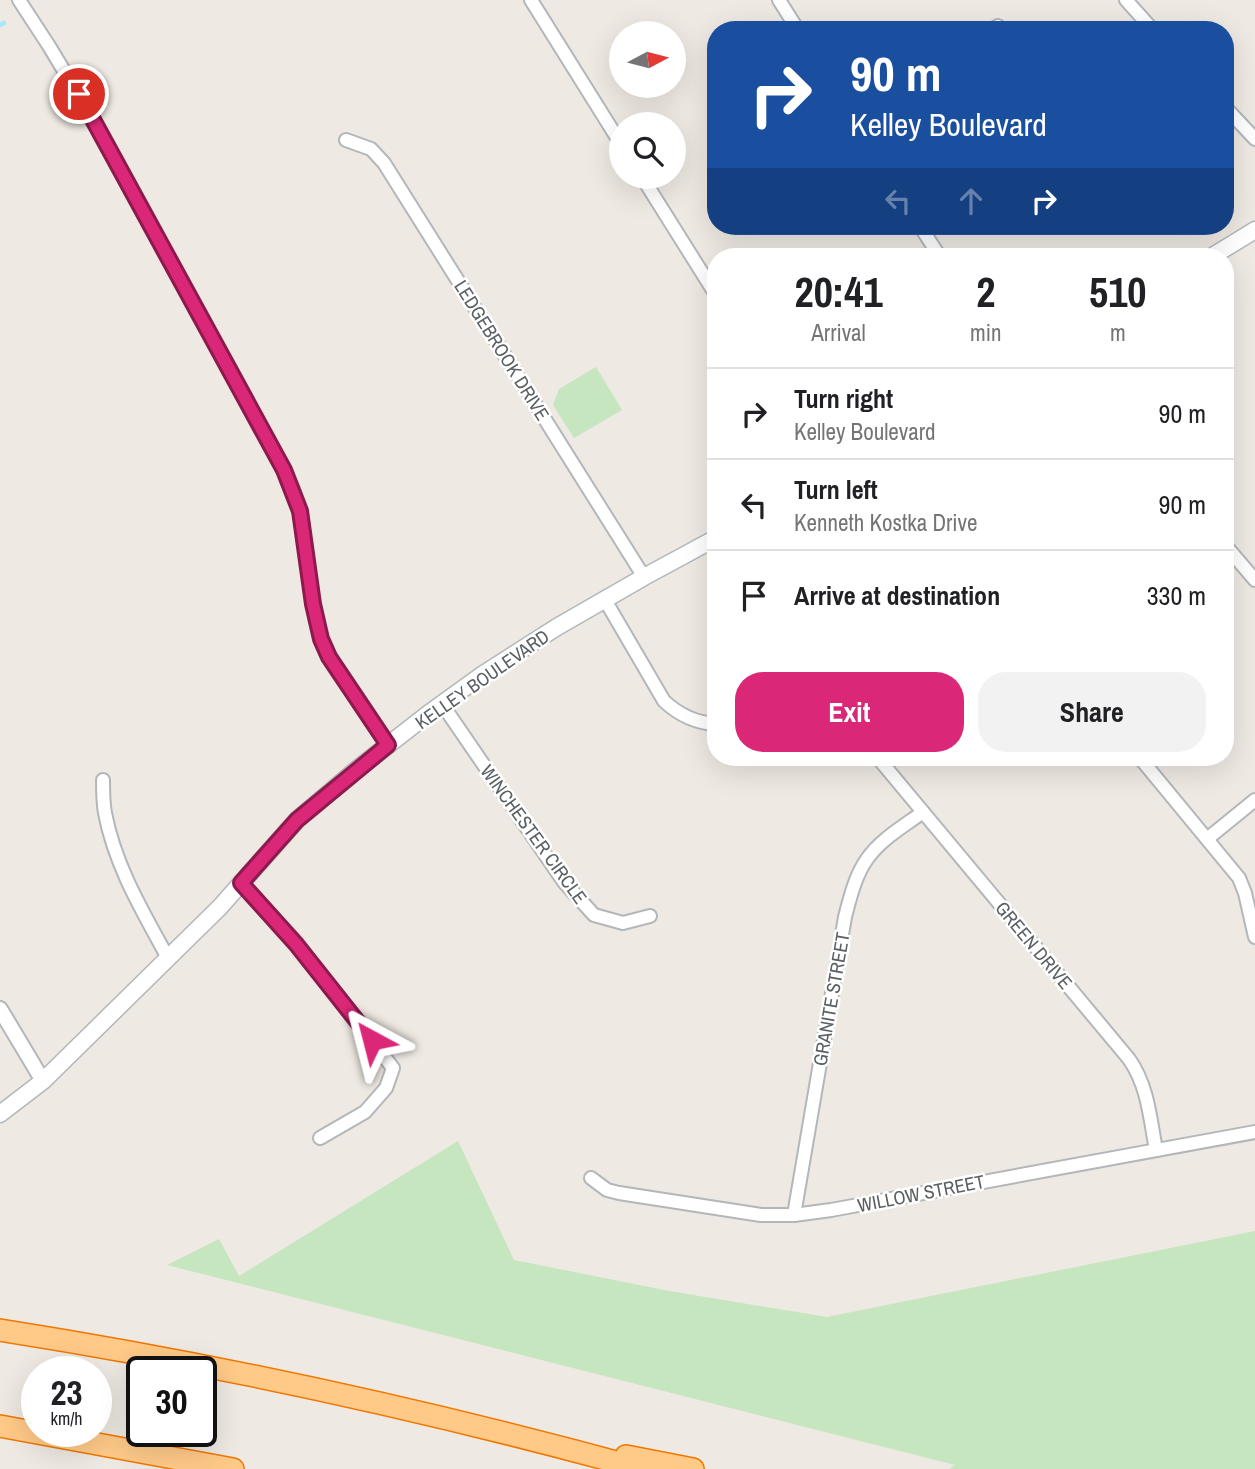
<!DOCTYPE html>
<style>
:root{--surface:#fff;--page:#f2f2f2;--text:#202124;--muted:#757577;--line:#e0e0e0;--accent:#db2777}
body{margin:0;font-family:"Archivo Narrow",sans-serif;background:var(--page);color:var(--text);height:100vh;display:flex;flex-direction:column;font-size:26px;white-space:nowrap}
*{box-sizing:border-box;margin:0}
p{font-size:23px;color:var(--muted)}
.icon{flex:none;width:38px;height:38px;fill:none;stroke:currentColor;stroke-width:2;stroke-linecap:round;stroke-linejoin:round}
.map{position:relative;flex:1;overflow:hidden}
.panel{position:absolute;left:707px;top:248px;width:527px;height:518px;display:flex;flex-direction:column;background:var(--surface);border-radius:28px;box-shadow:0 7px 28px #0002}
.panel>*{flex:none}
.hud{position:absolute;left:707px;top:21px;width:527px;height:214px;border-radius:28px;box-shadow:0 7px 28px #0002;background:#1a4fa0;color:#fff;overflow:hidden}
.needle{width:46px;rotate:83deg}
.controls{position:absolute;left:609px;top:21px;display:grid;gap:14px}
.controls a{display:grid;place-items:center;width:77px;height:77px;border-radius:50%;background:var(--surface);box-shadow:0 7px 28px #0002;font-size:35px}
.speed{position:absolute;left:21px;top:1356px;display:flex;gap:14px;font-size:35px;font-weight:700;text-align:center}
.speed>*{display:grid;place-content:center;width:91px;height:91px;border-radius:50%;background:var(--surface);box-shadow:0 7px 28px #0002;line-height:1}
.speed small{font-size:18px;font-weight:400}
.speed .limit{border:4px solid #111;border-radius:10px;background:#fff;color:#111}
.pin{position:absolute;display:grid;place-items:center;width:60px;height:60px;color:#fff;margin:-30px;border:4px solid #fff;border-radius:50%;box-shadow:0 2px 7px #0007}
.me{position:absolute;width:77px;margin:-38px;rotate:322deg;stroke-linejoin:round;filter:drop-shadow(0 0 5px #0008)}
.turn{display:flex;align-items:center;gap:24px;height:147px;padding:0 28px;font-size:32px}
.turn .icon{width:91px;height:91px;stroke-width:2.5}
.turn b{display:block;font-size:49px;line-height:60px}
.lanes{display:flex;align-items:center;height:66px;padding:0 28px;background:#0003;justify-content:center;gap:35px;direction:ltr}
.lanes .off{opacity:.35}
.eta{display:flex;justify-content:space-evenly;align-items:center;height:119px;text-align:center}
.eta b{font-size:42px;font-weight:700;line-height:49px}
.primary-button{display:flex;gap:14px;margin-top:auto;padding:14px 28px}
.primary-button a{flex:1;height:80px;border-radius:28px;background:var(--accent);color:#fff;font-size:28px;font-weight:700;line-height:80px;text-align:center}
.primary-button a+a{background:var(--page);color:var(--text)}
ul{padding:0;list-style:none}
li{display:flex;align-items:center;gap:21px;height:91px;padding:0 28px;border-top:2px solid var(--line)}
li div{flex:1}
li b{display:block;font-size:26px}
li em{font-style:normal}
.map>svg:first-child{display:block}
</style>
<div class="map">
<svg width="1255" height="1469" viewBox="0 0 1255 1469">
<rect width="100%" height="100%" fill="#eee9e2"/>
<!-- green -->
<g fill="#c5e6be">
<path d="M 596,367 L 622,410 L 574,438 L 553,405 L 559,389 Z"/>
<path d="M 458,1141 L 514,1260 L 669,1291 L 827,1317 L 1255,1231 L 1255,1469 L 949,1469 L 955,1465 L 167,1265 L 219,1239 L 239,1276 Z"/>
</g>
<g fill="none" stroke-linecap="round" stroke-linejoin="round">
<!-- stream -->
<path stroke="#a1e8ff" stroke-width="4.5" d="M 0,25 L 4,23"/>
<!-- minor casing -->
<g stroke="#b3b7ba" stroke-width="16">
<g id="minor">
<path d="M 19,0 L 49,46 L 87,109 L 284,470 L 293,490 L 300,511 L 313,604 L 321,639 L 329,657 L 388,745"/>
<path d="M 531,0 L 621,144"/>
<path d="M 779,0 L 798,30"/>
<path d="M 1126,0 L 1153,30"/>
<path d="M 992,30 L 998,26"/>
<path d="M 1225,107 L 1255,139"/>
<path d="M 346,140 L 371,149 L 384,163 L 644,577"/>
<path d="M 642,177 L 716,295"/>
<path d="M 920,226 L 940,257"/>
<path d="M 1225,545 L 1255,580"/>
<path d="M 605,600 L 664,701 C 679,715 695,723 716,724"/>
<path d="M 442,704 L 564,882 L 594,915 L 623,923 L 650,916"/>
<path d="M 878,758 L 1129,1059 C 1148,1086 1150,1118 1156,1150"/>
<path d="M 1140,758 L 1239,878 L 1245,893 L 1255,937"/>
<path d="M 103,780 C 103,791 103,802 105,813 C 115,866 143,912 168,958"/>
<path d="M 1207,839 L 1255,800"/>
<path d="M 241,883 L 296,944 L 393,1068 L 386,1088 L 365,1112 L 320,1138"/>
<path d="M 591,1178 L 607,1190 L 619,1193 L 761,1215 L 794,1215 L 831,1210 L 1255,1132"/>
<path d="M 794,1215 L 845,917 C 850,898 855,876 867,859 C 881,839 904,826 923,812"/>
</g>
</g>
<!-- tertiary casing -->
<g stroke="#b3b7ba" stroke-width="18">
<path id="tertiary" d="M 0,1009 L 43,1081"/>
</g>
<!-- secondary casing -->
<g stroke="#b2b7ba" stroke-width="19">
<g id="secondary">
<path d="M 1211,257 L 1255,230"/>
<path d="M 0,1114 L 43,1081 L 220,907 L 297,820 L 356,770 L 428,714 L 482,675 L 557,627 L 644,577 L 716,538"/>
</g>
</g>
<!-- motorway casing -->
<g stroke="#f07700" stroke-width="24">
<g id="motorway">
<path d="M 0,1330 C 216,1364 431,1411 642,1469"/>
<path d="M 0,1426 L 233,1469"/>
<path d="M 626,1456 L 693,1469"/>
</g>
</g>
<!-- minor -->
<use href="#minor" stroke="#fff" stroke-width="12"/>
<!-- tertiary -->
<use href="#tertiary" stroke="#fff" stroke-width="14"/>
<!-- secondary -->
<use href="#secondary" stroke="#fff" stroke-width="16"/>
<!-- motorway -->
<use href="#motorway" stroke="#ffca88" stroke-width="21"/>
</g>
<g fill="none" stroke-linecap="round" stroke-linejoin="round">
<!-- route casing -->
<g stroke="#8e194d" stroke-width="18">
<path id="route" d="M 79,94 L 284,470 L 300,511 L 313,604 L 321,639 L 329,657 L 388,745 L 297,820 L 241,883 L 296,944 L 372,1040"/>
</g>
<!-- route -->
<use href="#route" stroke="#db2777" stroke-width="12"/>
</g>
<g text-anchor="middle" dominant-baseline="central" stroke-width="5" stroke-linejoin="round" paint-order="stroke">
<!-- street labels -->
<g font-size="19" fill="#5b6063" stroke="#fff">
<text transform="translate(502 350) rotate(58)">LEDGEBROOK DRIVE</text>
<text transform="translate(482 679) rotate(-35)">KELLEY BOULEVARD</text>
<text transform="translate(534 834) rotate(54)">WINCHESTER CIRCLE</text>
<text transform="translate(1034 945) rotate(50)">GREEN DRIVE</text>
<text transform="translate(831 999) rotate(-80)">GRANITE STREET</text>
<text transform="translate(921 1193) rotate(-11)">WILLOW STREET</text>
</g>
</g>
</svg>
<div class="controls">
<a><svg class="needle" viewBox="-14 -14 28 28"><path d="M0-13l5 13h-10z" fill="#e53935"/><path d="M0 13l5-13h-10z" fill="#757577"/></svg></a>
<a><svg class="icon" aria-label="search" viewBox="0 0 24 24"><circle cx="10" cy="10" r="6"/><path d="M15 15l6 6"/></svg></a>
</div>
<div class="speed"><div>23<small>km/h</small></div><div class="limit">30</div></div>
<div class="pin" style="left:79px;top:94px;background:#d93025"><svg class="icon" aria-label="arrive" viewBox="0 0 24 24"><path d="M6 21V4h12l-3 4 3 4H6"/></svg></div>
<svg class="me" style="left:372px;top:1040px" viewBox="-20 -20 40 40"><path d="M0-17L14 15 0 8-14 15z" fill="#db2777" stroke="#fff" stroke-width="4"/></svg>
<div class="hud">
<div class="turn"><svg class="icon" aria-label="right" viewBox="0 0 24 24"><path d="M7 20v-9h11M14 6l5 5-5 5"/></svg><div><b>90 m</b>Kelley Boulevard</div></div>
<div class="lanes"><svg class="icon off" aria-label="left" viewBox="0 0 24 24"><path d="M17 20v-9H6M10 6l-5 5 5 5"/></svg><svg class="icon off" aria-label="ahead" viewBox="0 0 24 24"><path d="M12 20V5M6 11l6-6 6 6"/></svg><svg class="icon" aria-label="right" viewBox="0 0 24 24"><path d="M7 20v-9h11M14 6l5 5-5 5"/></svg></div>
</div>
<section class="panel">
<div class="eta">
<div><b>20:41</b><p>Arrival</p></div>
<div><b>2</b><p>min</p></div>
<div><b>510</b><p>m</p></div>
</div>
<ul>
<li><svg class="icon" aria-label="right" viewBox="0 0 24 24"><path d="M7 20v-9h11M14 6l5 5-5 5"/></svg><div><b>Turn right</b><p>Kelley Boulevard</p></div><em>90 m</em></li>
<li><svg class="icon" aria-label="left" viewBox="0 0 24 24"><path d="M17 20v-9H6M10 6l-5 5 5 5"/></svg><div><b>Turn left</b><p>Kenneth Kostka Drive</p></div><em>90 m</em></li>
<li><svg class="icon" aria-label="arrive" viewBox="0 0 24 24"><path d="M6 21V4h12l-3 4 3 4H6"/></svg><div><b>Arrive at destination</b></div><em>330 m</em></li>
</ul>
<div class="primary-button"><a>Exit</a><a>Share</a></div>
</section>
</div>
